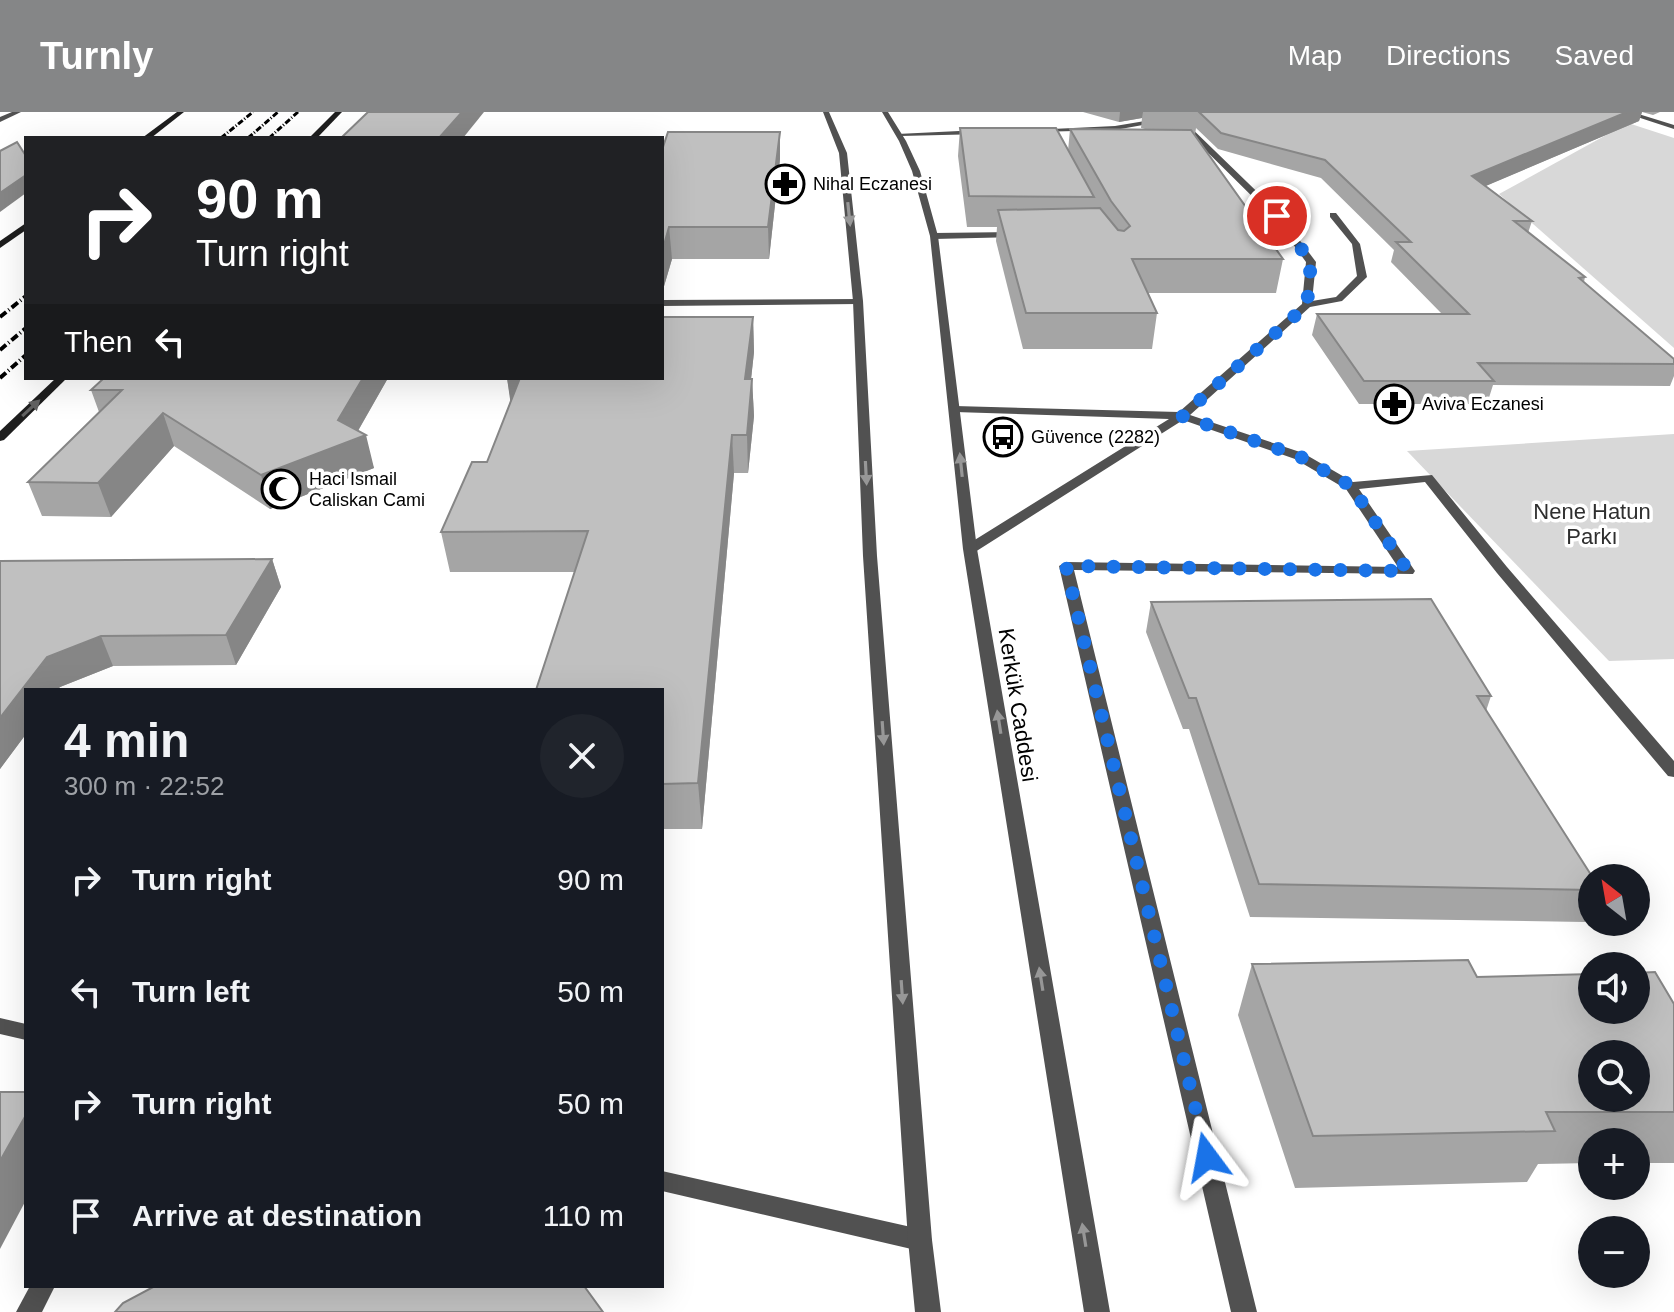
<!DOCTYPE html>
<meta charset="utf-8">
<style>
:root{--surface:#171b24;--page:#20242c;--text:#f1f3f6;--muted:#9ea1a6;--accent:#858687}
body{margin:0;font-family:Arial,sans-serif;background:var(--page);color:var(--text);height:100vh;display:flex;flex-direction:column;font-size:30px;white-space:nowrap}
*{box-sizing:border-box;margin:0}
p{font-size:26px;color:var(--muted)}
.icon{flex:none;width:44px;height:44px;fill:none;stroke:currentColor;stroke-width:2;stroke-linecap:round;stroke-linejoin:round}
.map{position:relative;flex:1;overflow:hidden}
.details{position:absolute;left:24px;top:576px;width:640px;height:600px;display:flex;flex-direction:column;background:var(--surface);border-radius:0px;box-shadow:0 8px 32px #0002}
.details>*{flex:none}
.banner{position:absolute;left:24px;top:24px;width:640px;height:244px;border-radius:0px;box-shadow:0 8px 32px #0002;background:#202124;color:#fff;overflow:hidden}
.needle{width:52px;rotate:329deg}
.tools{position:absolute;left:1578px;top:752px;display:grid;gap:16px}
.tools a{display:grid;place-items:center;width:72px;height:72px;border-radius:50%;background:var(--surface);box-shadow:0 8px 32px #0002;font-size:40px}
.pin{position:absolute;display:grid;place-items:center;width:68px;height:68px;color:#fff;margin:-34px;border:4px solid #fff;border-radius:50%;box-shadow:0 2px 8px #0007}
.me{position:absolute;width:88px;margin:-44px;rotate:347deg;stroke-linejoin:round;filter:drop-shadow(0 0 6px #0008)}
.turn{display:flex;align-items:center;gap:28px;height:168px;padding:0 40px;font-size:36px}
.turn .icon{width:104px;height:104px;stroke-width:2.5}
.turn b{display:block;font-size:56px;line-height:68px}
.then{display:flex;align-items:center;height:76px;padding:0 40px;background:#0003;gap:16px;font-size:30px}
.round{display:grid;place-items:center;flex:none;width:84px;height:84px;border-radius:42px;background:var(--page)}
.overview{display:flex;align-items:center;justify-content:space-between;height:136px;padding:0 40px}
h1{font-size:48px;font-weight:600;line-height:60px}
ul{padding:0;list-style:none}
li{display:flex;align-items:center;gap:24px;height:112px;padding:0 40px}
li div{flex:1}
li b{display:block;font-size:30px}
li em{font-style:normal}
header{display:flex;align-items:center;gap:48px;box-sizing:border-box;height:112px;padding:0 40px;background:var(--accent);color:#fff}
header strong{font-size:38px}
nav{display:flex;gap:44px;margin-inline-start:auto;font-size:28px}
.map>svg:first-child{display:block}
</style>
<header>
<strong>Turnly</strong>
<nav><a>Map</a><a>Directions</a><a>Saved</a></nav>
</header>
<div class="map">
<svg width="1674" height="1200" viewBox="0 0 1674 1200">
<rect width="100%" height="100%" fill="#fff"/>
<!-- green -->
<g fill="#d8d8d8">
<path d="M 1628,11 L 1674,26 L 1674,236 L 1499,82 Z"/>
<path d="M 1674,322 L 1674,547 L 1609,549 L 1407,339 Z"/>
</g>
<g fill="none" stroke-linecap="round" stroke-linejoin="round">
<!-- minor -->
<g fill="#515151" fill-rule="evenodd">
<path d="M 12,0 L 21,0 L 0,10 L 0,5 Z"/>
<path d="M 1188,0 L 1199,0 L 1181,6 L 1280,102 L 1316,150 L 1312,189 L 1336,185 L 1357,164 L 1352,132 L 1330,105 L 1330,101 L 1336,101 L 1360,132 L 1367,165 L 1342,189 L 1310,195 L 1190,303 L 1303,341 L 1353,370 L 1432,363 L 1507,455 L 1674,649 L 1674,665 L 1668,664 L 1497,461 L 1425,370 L 1359,377 L 1415,459 L 1413,462 L 1074,458 L 1257,1200 L 1231,1200 L 1059,454 L 1066,450 L 1398,455 L 1346,377 L 1295,347 L 1183,308 L 975,440 L 965,440 L 965,434 L 1169,307 L 955,300 L 949,297 L 955,294 L 1179,300 L 1302,192 L 1306,150 L 1274,106 L 1172,5 Z"/>
<path d="M 1622,0 L 1632,0 L 1674,13 L 1674,17 Z"/>
<path d="M 1163,6 L 1165,9 L 1115,18 L 1035,20 L 1031,18 L 1115,14 Z"/>
<path d="M 980,18 L 983,22 L 901,24 L 897,22 Z"/>
<path d="M 1015,120 L 1019,123 L 1018,125 L 934,127 L 930,124 L 934,121 Z"/>
<path d="M 861,187 L 861,191 L 858,192 L 662,194 L 662,188 Z"/>
<path d="M 0,906 L 26,912 L 26,928 L 0,922 Z"/>
<path d="M 662,1059 L 920,1117 L 928,1120 L 932,1128 L 928,1136 L 920,1139 L 662,1079 Z"/>
<path d="M 30,1174 L 55,1174 L 42,1200 L 16,1200 Z"/>
</g>
<!-- tertiary -->
<g fill="#515151" fill-rule="evenodd">
<path d="M 823,0 L 829,0 L 847,41 L 863,189 L 877,444 L 932,1128 L 941,1200 L 915,1200 L 908,1128 L 863,444 L 853,189 L 839,41 Z"/>
<path d="M 882,0 L 888,0 L 906,29 L 920,59 L 938,124 L 977,437 L 1110,1200 L 1084,1200 L 963,437 L 930,124 L 912,59 L 899,29 Z"/>
</g>
<!-- secondary -->
<g fill="#1e1e1e" fill-rule="evenodd">
<path d="M 177,0 L 184,0 L 151,26 L 142,26 Z"/>
<path d="M 335,0 L 342,0 L 317,26 L 309,26 Z"/>
<path d="M 26,111 L 26,118 L 0,136 L 0,129 Z"/>
<path d="M 56,266 L 67,266 L 4,328 L 0,329 L 0,319 Z"/>
</g>
<!-- rail-far1 -->
<g stroke="#000" stroke-width="3" stroke-dasharray="6 2 1 2" stroke-linecap="butt">
<path d="M 221,26 L 253,0"/>
<path d="M 248,26 L 278,0"/>
<path d="M 269,26 L 298,0"/>
</g>
<!-- rail -->
<g stroke="#000" stroke-width="4" stroke-dasharray="8 3 1 3" stroke-linecap="butt">
<path d="M 0,205 L 26,184"/>
<path d="M 0,238 L 26,216"/>
<path d="M 0,266 L 26,243"/>
</g>
</g>
<!-- wall -->
<g fill="#a5a5a5">
<path d="M 1083,0 L 1660,0 L 1653,3 L 1642,0 L 1639,9 L 1485,74 L 1532,109 L 1528,121 L 1585,165 L 1584,170 L 1674,247 L 1674,264 L 1670,274 L 1493,273 L 1487,292 L 1359,292 L 1312,223 L 1317,202 L 1442,202 L 1391,150 L 1394,138 L 1321,66 L 1218,37 L 1196,16 L 1195,23 L 1283,147 L 1276,181 L 1147,181 L 1157,201 L 1152,237 L 1023,237 L 996,129 L 997,115 L 967,115 L 958,44 L 960,16 L 1068,39 L 1070,17 L 1145,17 L 1141,16 L 1142,6 L 1119,10 Z"/>
<path d="M 780,20 L 780,47 L 769,147 L 672,147 L 662,181 L 662,38 Z"/>
<path d="M 753,205 L 754,240 L 751,267 L 752,267 L 754,304 L 748,361 L 734,361 L 702,717 L 662,717 L 662,578 L 575,460 L 450,460 L 441,420 L 487,350 L 511,290 L 507,266 L 662,266 Z"/>
<path d="M 104,266 L 388,266 L 358,319 L 374,356 L 270,397 L 174,334 L 111,405 L 42,404 L 28,370 L 99,300 L 91,278 Z"/>
<path d="M 272,447 L 281,475 L 236,553 L 113,554 L 60,575 L 26,578 L 26,622 L 0,657 L 0,449 Z"/>
<path d="M 1151,490 L 1491,584 L 1486,599 L 1592,766 L 1592,796 L 1585,810 L 1250,805 L 1189,617 L 1183,617 L 1146,520 Z"/>
<path d="M 1252,852 L 1477,865 L 1674,892 L 1674,1051 L 1636,1051 L 1636,1030 L 1592,1030 L 1592,1051 L 1538,1052 L 1527,1070 L 1295,1076 L 1238,903 Z"/>
</g>
<!-- shaded-wall -->
<g fill="#868686">
<path d="M 462,0 L 484,0 L 463,26 L 439,26 Z"/>
<path d="M 1120,0 L 1143,0 L 1142,6 L 1119,10 Z"/>
<path d="M 1627,0 L 1642,0 L 1639,9 L 1467,82 L 1472,64 Z"/>
<path d="M 780,20 L 780,47 L 769,147 L 768,115 Z"/>
<path d="M 26,63 L 26,81 L 0,100 L 0,81 Z"/>
<path d="M 669,115 L 672,147 L 662,181 L 662,140 Z"/>
<path d="M 753,205 L 754,240 L 747,304 L 745,267 Z"/>
<path d="M 363,266 L 388,266 L 352,329 L 366,323 L 374,356 L 270,397 L 261,363 L 338,308 Z"/>
<path d="M 507,266 L 524,266 L 512,301 Z"/>
<path d="M 752,267 L 754,304 L 748,361 L 747,323 Z"/>
<path d="M 163,301 L 174,334 L 111,405 L 98,371 Z"/>
<path d="M 732,323 L 734,361 L 702,717 L 698,671 Z"/>
<path d="M 272,447 L 281,475 L 236,553 L 226,523 Z"/>
<path d="M 101,524 L 113,554 L 60,575 L 58,578 L 26,578 L 26,622 L 0,657 L 0,606 L 47,545 Z"/>
<path d="M 26,1003 L 26,1088 L 0,1137 L 0,1049 Z"/>
</g>
<!-- building -->
<g fill="#c0c0c0" stroke="#868686" stroke-width="2" fill-rule="evenodd">
<path d="M 368,0 L 462,0 L 439,26 L 341,26 Z"/>
<path d="M 1199,0 L 1627,0 L 1472,64 L 1532,109 L 1514,109 L 1585,165 L 1579,166 L 1674,247 L 1674,252 L 1478,251 L 1494,269 L 1364,269 L 1317,202 L 1469,202 L 1396,130 L 1411,130 L 1325,48 L 1221,21 Z"/>
<path d="M 960,16 L 1056,16 L 1094,85 L 969,84 Z"/>
<path d="M 1070,17 L 1191,18 L 1283,147 L 1132,147 L 1157,201 L 1026,201 L 998,98 L 1100,96 L 1118,118 L 1124,119 L 1130,114 L 1111,89 Z"/>
<path d="M 668,20 L 780,20 L 768,115 L 669,115 L 662,140 L 662,38 Z"/>
<path d="M 17,30 L 26,44 L 26,63 L 0,81 L 0,39 Z"/>
<path d="M 662,205 L 753,205 L 745,267 L 752,267 L 747,323 L 732,323 L 698,671 L 662,672 L 662,578 L 536,578 L 588,419 L 441,420 L 472,350 L 487,350 L 520,266 L 662,266 Z"/>
<path d="M 104,266 L 363,266 L 338,308 L 366,323 L 261,363 L 163,301 L 98,371 L 28,370 L 122,278 L 91,278 Z"/>
<path d="M 272,447 L 226,523 L 101,524 L 47,545 L 0,606 L 0,449 Z"/>
<path d="M 1431,487 L 1491,584 L 1477,584 L 1593,766 L 1592,778 L 1259,772 L 1196,586 L 1189,586 L 1151,490 Z"/>
<path d="M 1468,848 L 1477,865 L 1592,862 L 1592,898 L 1636,898 L 1636,861 L 1655,860 L 1674,892 L 1674,1000 L 1546,1000 L 1555,1019 L 1313,1024 L 1252,852 ZM 1592,942 L 1636,942 L 1636,986 L 1592,986 Z"/>
<path d="M 0,980 L 26,980 L 26,1003 L 0,1049 Z"/>
<path d="M 155,1174 L 584,1174 L 603,1200 L 115,1200 L 123,1191 Z"/>
</g>
<!-- one-way arrows -->
<defs><path id="oneway-solid" d="M-6-.8H1V-3.2L6.5 0L1 3.2V.8H-6Z" transform="scale(2)"/></defs>
<g fill="#979797">
<use href="#oneway-solid" transform="translate(849 102) rotate(84)"/>
<use href="#oneway-solid" transform="translate(961 353) rotate(-96)"/>
<use href="#oneway-solid" transform="translate(866 361) rotate(87)"/>
<use href="#oneway-solid" transform="translate(999 610) rotate(-99)"/>
<use href="#oneway-solid" transform="translate(883 621) rotate(86)"/>
<use href="#oneway-solid" transform="translate(1041 867) rotate(-99)"/>
<use href="#oneway-solid" transform="translate(902 880) rotate(86)"/>
<use href="#oneway-solid" transform="translate(1084 1123) rotate(-99)"/>
</g>
<use fill="#626262" href="#oneway-solid" transform="translate(31 296) rotate(-43)"/>
<g fill="none" stroke-linecap="round" stroke-linejoin="round">
<!-- route -->
<path stroke="#1a73e8" stroke-width="14" stroke-dasharray="0 25.2" d="M 1207,1045 L 1066,454 L 1408,459 L 1351,374 L 1299,344 L 1182,304 L 1307,193 L 1311,150 L 1277,104"/>
</g>
<!-- icons -->
<defs>
<g id="pharmacy-ring" transform="scale(2)"><circle r="9.5" fill="#fff" stroke="#000" stroke-width="1.5"/><path d="M-2-6h4v4h4v4h-4v4h-4v-4h-4v-4h4Z" fill="#000"/></g>
<g id="bus-ring" transform="scale(2)"><circle r="9.5" fill="#fff" stroke="#000" stroke-width="1.5"/><path d="M-5-6H5V4H4V6H2V4H-2V6H-4V4H-5ZM-3.5-4V0h7V-4ZM-3.5 1.2v1.5H-2V1.2ZM2 1.2v1.5H3.5V1.2Z" fill="#000"/></g>
<g id="mosque-ring" transform="scale(2)"><circle r="9.5" fill="#fff" stroke="#000" stroke-width="1.5"/><path d="M3.5-4.9A6 6 0 1 0 3.5 4.9A5 5 0 1 1 3.5-4.9Z" fill="#000"/></g>
</defs>
<g fill-rule="evenodd">
<use href="#pharmacy-ring" x="785" y="72"/>
<use href="#pharmacy-ring" x="1394" y="292"/>
<use href="#bus-ring" x="1003" y="325"/>
<use href="#mosque-ring" x="281" y="377"/>
</g>
<g text-anchor="middle" dominant-baseline="central" stroke-width="7" stroke-linejoin="round" paint-order="stroke">
<!-- far-poi labels -->
<g font-size="18" fill="#000" stroke="#fff" text-anchor="start">
<text x="813" y="72">Nihal Eczanesi</text>
<text x="1422" y="292">Aviva Eczanesi</text>
<text x="1031" y="325">Güvence (2282)</text>
<text x="309" y="367">Haci Ismail<tspan x="309" dy="21">Caliskan Cami</tspan></text>
</g>
<!-- park labels -->
<g font-size="22" fill="#2f2f2f" stroke="#fff">
<text x="1592" y="399">Nene Hatun<tspan x="1592" dy="25">Parkı</tspan></text>
</g>
<!-- street labels -->
<g font-size="22" fill="#000" stroke="#fff">
<text transform="translate(1018 593) rotate(81)">Kerkük Caddesi</text>
</g>
</g>
</svg>
<div class="tools">
<a><svg class="needle" viewBox="-14 -14 28 28"><path d="M0-13l5 13h-10z" fill="#e53935"/><path d="M0 13l5-13h-10z" fill="#9ea1a6"/></svg></a>
<a><svg class="icon" aria-label="sound" viewBox="0 0 24 24"><path d="M4 9h4l5-4v14l-5-4H4zM17 9q2 3 0 6"/></svg></a>
<a><svg class="icon" aria-label="search" viewBox="0 0 24 24"><circle cx="10" cy="10" r="6"/><path d="M15 15l6 6"/></svg></a>
<a>+</a>
<a>−</a>
</div>
<div class="pin" style="left:1277px;top:104px;background:#d93025"><svg class="icon" aria-label="arrive" viewBox="0 0 24 24"><path d="M6 21V4h12l-3 4 3 4H6"/></svg></div>
<svg class="me" style="left:1207px;top:1045px" viewBox="-20 -20 40 40"><path d="M0-17L14 15 0 8-14 15z" fill="#1a73e8" stroke="#fff" stroke-width="4"/></svg>
<div class="banner">
<div class="turn"><svg class="icon" aria-label="right" viewBox="0 0 24 24"><path d="M7 20v-9h11M14 6l5 5-5 5"/></svg><div><b>90 m</b>Turn right</div></div>
<div class="then">Then<svg class="icon" aria-label="left" viewBox="0 0 24 24"><path d="M17 20v-9H6M10 6l-5 5 5 5"/></svg></div>
</div>
<section class="details">
<div class="overview"><div><h1>4 min</h1><p>300 m · 22:52</p></div><a class="round"><svg class="icon" aria-label="close" viewBox="0 0 24 24"><path d="M6 6l12 12M18 6L6 18"/></svg></a></div>
<ul>
<li><svg class="icon" aria-label="right" viewBox="0 0 24 24"><path d="M7 20v-9h11M14 6l5 5-5 5"/></svg><div><b>Turn right</b></div><em>90 m</em></li>
<li><svg class="icon" aria-label="left" viewBox="0 0 24 24"><path d="M17 20v-9H6M10 6l-5 5 5 5"/></svg><div><b>Turn left</b></div><em>50 m</em></li>
<li><svg class="icon" aria-label="right" viewBox="0 0 24 24"><path d="M7 20v-9h11M14 6l5 5-5 5"/></svg><div><b>Turn right</b></div><em>50 m</em></li>
<li><svg class="icon" aria-label="arrive" viewBox="0 0 24 24"><path d="M6 21V4h12l-3 4 3 4H6"/></svg><div><b>Arrive at destination</b></div><em>110 m</em></li>
</ul>
</section>
</div>
